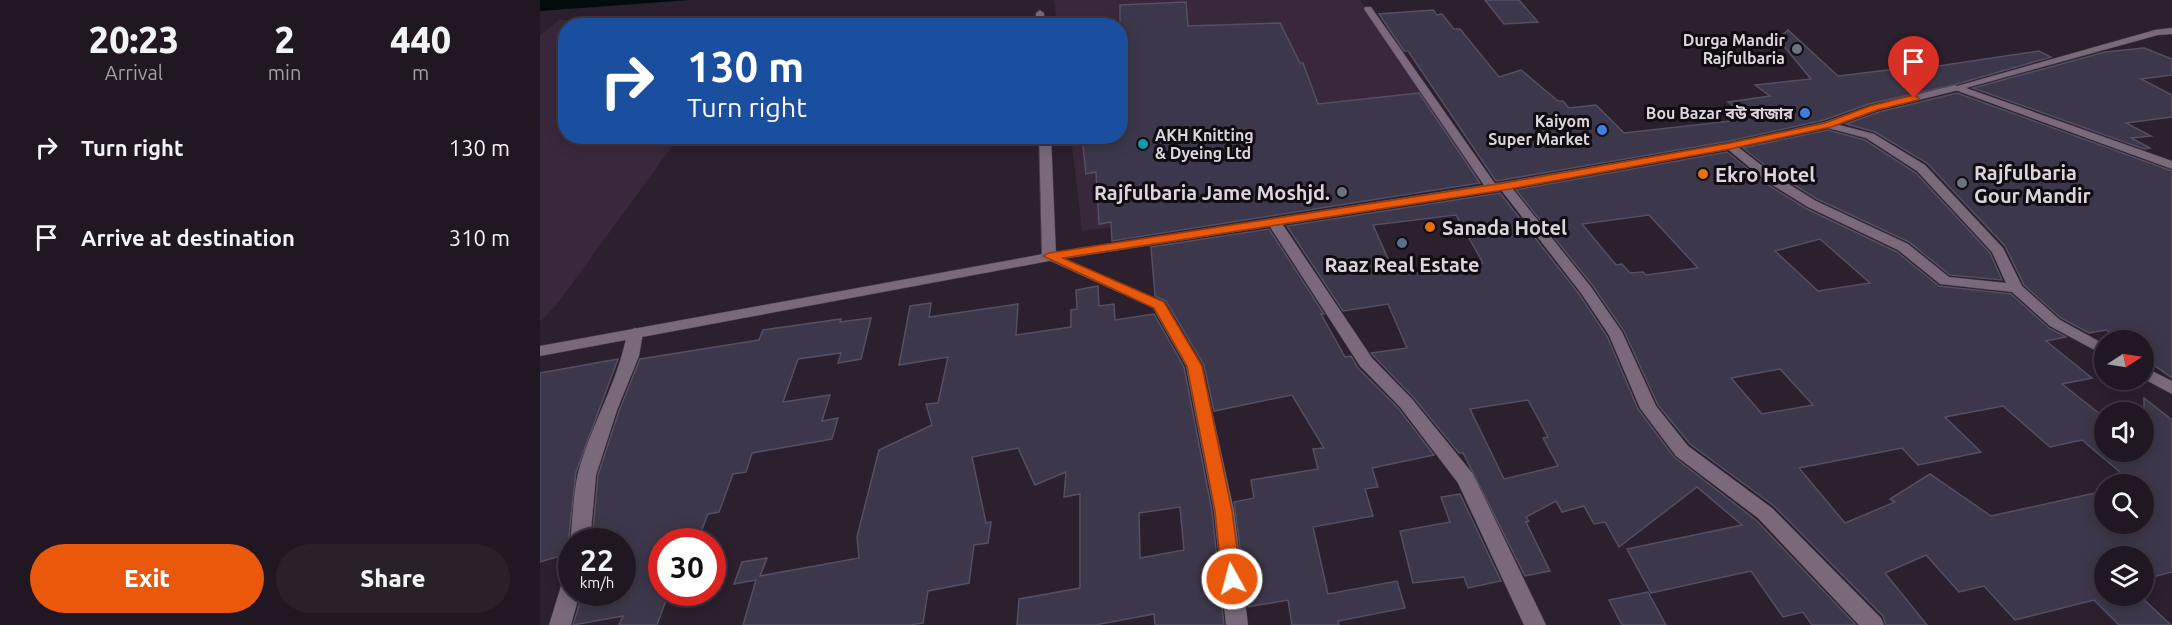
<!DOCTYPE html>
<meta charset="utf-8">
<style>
:root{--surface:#211722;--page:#29202a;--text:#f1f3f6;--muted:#a29fa5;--line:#3e3640;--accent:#ea580c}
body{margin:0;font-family:Ubuntu,"Noto Sans Bengali",sans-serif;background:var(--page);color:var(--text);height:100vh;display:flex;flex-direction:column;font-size:22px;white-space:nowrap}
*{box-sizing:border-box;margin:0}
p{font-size:20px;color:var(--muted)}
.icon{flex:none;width:33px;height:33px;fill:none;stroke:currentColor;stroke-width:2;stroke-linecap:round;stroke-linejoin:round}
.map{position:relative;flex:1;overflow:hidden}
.sheet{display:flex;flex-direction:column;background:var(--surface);width:540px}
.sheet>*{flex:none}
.top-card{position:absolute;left:18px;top:18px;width:570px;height:126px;border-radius:24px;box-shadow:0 3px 15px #0003,0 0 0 2px var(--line);background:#1a4fa0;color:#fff;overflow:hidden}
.needle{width:39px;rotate:78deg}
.tools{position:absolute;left:1554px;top:330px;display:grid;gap:12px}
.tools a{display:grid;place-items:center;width:60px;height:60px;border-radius:50%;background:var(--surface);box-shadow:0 3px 15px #0003,0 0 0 2px var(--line);font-size:30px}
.speed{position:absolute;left:18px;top:528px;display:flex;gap:12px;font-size:30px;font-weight:700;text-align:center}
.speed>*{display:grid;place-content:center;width:78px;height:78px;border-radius:50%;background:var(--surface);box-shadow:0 3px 15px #0003,0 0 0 2px var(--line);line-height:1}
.speed small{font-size:15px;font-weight:400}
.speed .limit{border:9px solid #d22;background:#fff;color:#111}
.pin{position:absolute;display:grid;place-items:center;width:51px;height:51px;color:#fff;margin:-62px -26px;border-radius:50% 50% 50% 0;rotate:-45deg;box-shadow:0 0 6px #0007}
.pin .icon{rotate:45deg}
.me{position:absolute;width:66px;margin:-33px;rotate:353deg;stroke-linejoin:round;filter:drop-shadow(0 0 4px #0008)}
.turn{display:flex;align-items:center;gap:21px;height:126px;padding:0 30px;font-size:27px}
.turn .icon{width:78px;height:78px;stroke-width:2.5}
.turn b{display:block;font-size:42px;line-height:51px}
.eta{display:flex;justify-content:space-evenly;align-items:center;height:102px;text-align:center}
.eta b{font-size:36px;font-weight:800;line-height:42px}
.cta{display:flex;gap:12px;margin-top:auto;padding:12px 30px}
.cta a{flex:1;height:69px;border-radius:36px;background:var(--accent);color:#fff;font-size:24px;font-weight:800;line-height:69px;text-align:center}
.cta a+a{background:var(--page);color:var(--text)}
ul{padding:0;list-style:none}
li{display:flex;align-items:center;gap:18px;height:90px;padding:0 30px}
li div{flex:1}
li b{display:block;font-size:22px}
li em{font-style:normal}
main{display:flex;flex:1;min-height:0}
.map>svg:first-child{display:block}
</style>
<main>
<section class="sheet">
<div class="eta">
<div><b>20:23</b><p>Arrival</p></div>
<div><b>2</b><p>min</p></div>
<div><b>440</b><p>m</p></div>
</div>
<ul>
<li><svg class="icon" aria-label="right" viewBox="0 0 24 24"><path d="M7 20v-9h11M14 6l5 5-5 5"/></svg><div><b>Turn right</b></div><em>130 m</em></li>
<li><svg class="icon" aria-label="arrive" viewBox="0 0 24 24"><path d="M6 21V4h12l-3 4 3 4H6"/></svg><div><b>Arrive at destination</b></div><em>310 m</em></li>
</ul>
<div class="cta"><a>Exit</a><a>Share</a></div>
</section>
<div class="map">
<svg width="1632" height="625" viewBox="0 0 1632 625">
<rect width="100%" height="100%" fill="#2c1f2e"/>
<!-- built -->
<g fill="#39283b">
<path d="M 514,0 L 820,0 L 949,174 L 666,225 L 663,215 L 542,231 L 531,137 L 580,136 L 580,26 L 517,25 Z"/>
<path d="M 19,20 L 234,22 L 231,26 L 26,26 L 26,136 L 139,137 L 17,304 L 0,322 L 0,35 Z"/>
</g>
<!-- water -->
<path fill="#020c0e" d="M 0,0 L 150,0 L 0,11 Z"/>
<!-- building -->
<g fill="#3c374a" stroke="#544f63" stroke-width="1.5" fill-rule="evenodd">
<path d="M 945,0 L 979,0 L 998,22 L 964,24 Z"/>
<path d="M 646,2 L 648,26 L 740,23 L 760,63 L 763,63 L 778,104 L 879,93 L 940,183 L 572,241 L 571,222 L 559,224 L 556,172 L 546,174 L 542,136 L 580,136 L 580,5 Z"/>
<path d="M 893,10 L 897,15 L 902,14 L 914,29 L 920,29 L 959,77 L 981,70 L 1018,101 L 1023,101 L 1029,108 L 1056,105 L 1084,133 L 1191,121 L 1180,111 L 1197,109 L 1188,102 L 1230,96 L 1215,85 L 1271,79 L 1238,39 L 1248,30 L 1298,76 L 1373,67 L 1378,69 L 1499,51 L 1511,57 L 1417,84 L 1329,104 L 1284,120 L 1190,141 L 956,181 L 868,51 L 864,51 L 839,14 Z"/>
<path d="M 1604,48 L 1632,59 L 1632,75 L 1601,79 L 1632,95 L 1632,117 L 1586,123 L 1611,136 L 1591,138 L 1610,148 L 1604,149 L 1433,88 L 1565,52 Z"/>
<path d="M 1417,93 L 1632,171 L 1632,378 L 1604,358 L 1604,340 L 1580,340 L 1566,330 L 1549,333 L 1521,318 L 1484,285 L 1465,246 L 1387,163 L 1335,132 L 1306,124 L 1339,112 Z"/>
<path d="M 1288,130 L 1325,140 L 1376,173 L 1450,253 L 1462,280 L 1410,275 L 1369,242 L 1277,199 L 1235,173 L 1203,148 Z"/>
<path d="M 1187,152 L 1225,183 L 1267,209 L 1357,252 L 1399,286 L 1471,294 L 1509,328 L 1526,337 L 1506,341 L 1552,378 L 1522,384 L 1564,417 L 1564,452 L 1604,452 L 1604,398 L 1632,420 L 1632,572 L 1604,579 L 1604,556 L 1564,556 L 1564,596 L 1600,596 L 1631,625 L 1579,625 L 1554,600 L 1475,620 L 1444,586 L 1419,592 L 1386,555 L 1345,573 L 1387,625 L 1346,625 L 1343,616 L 1234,506 L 1150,444 L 1118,405 L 1084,331 L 1053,286 L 976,190 ZM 1109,215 L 1158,268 L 1106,275 L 1103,272 L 1090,273 L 1082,264 L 1076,265 L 1042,224 ZM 1280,239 L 1330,283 L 1278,291 L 1235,251 ZM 1240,369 L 1273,405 L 1222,414 L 1191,378 ZM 1463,406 L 1510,447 L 1542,440 L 1594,484 L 1604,484 L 1604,524 L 1564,524 L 1564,491 L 1451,516 L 1390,474 L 1350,499 L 1355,502 L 1305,523 L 1259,468 L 1362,448 L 1378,465 L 1441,452 L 1405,417 Z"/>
<path d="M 960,193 L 1039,294 L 1067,336 L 1098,409 L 1134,457 L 1216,520 L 1316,625 L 1272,625 L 1263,612 L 1243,617 L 1211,571 L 1111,593 L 1087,549 L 1202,525 L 1157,487 L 1079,547 L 1065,522 L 1054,524 L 1044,506 L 1022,512 L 1016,501 L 986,517 L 989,521 L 986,522 L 1010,571 L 985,576 L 923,453 L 919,453 L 874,398 L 831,353 L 867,348 L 848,304 L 803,311 L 747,226 ZM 916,215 L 943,263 L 876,273 L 874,270 L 854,272 L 833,225 ZM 988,400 L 1008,437 L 1003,438 L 1018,466 L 964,479 L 930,409 Z"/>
<path d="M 729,229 L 784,314 L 781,314 L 805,357 L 811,356 L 818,368 L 858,408 L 894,455 L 832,468 L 838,487 L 825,489 L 833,516 L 773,527 L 788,594 L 857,581 L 865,608 L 798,621 L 799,625 L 752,625 L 748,600 L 708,607 L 694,502 L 714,498 L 711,480 L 778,469 L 773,449 L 784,448 L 752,395 L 674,411 L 664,365 L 626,301 L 615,296 L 611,247 Z"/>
<path d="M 558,286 L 559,306 L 574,304 L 575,320 L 614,314 L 644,367 L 672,511 L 684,625 L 615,625 L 614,614 L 555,625 L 477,625 L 479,599 L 540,588 L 540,494 L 524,497 L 526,472 L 495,485 L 478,448 L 432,457 L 446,523 L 451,522 L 448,543 L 434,545 L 429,583 L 388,591 L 383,623 L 370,625 L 203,625 L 216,580 L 194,584 L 202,562 L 227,558 L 220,576 L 319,558 L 317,537 L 339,450 L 392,425 L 386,404 L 398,403 L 408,357 L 359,365 L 370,306 L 391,303 L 389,317 L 478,304 L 476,335 L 531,327 L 531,310 L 537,309 L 536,290 ZM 640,507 L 644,550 L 600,558 L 599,513 Z"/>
<path d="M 331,318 L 321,359 L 298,363 L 301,353 L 258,359 L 243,402 L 290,395 L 282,421 L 298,418 L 292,439 L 212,453 L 206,472 L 193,474 L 179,512 L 168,514 L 157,542 L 122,542 L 122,572 L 112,576 L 122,575 L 122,592 L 129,592 L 117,625 L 79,625 L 83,616 L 33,625 L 43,592 L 82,592 L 82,542 L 52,542 L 58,475 L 79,411 L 100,359 L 219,340 L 223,330 L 301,319 L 300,322 Z"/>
<path d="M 78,359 L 36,472 L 28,544 L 23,545 L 20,556 L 0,562 L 0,373 Z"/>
<path d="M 920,494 L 961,581 L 928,588 L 924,577 L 873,583 L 860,531 L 910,522 L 901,497 Z"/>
<path d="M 1108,592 L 1126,625 L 1082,625 L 1069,600 Z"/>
</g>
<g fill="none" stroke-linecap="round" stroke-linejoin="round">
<!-- minor casing -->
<g stroke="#483d4a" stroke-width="1">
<g id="minor">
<path d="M 825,7 L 831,7 L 958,188 L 956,191 L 948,191 L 824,9 Z"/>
<path d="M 500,10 L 504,13 L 505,26 L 496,26 L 496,13 Z"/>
<path d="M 1632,28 L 1632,34 L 1618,35 L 1426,88 L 1632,161 L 1632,169 L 1410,88 L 1615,30 Z"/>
<path d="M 1288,122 L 1334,134 L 1385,165 L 1463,248 L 1482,286 L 1520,320 L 1564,344 L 1564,355 L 1510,326 L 1472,292 L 1400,284 L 1358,250 L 1268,207 L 1226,181 L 1184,146 L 1186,144 L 1194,144 L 1234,175 L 1276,201 L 1368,244 L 1409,277 L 1466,283 L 1452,252 L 1377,171 L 1326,138 L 1284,127 L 1282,125 Z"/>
<path d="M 499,136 L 511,136 L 516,255 L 624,302 L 662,366 L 694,511 L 708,625 L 686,625 L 674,511 L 646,366 L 613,308 L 502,257 Z"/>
<path d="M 964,182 L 968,183 L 1051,287 L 1082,332 L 1116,406 L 1148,446 L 1232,508 L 1341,618 L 1344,625 L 1319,625 L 1218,518 L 1136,456 L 1100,408 L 1069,335 L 1041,293 L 958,186 Z"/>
<path d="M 734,218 L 739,219 L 832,358 L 872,399 L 933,474 L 1006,625 L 984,625 L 918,483 L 860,407 L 820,366 L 727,222 Z"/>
<path d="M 95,328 L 103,333 L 99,356 L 77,410 L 56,475 L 50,542 L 32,542 L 32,545 L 30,542 C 33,520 33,495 38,473 C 51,425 79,380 87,333 Z"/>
<path d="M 1604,367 L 1632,381 L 1632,394 L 1604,379 Z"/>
<path d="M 32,574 L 32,592 L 40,592 L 31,625 L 9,625 L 22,583 L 25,577 Z"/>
</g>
</g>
<!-- tertiary casing -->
<g stroke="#483d4a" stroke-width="1">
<path id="tertiary" d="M 1415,85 L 1420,88 L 1419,90 L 1338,110 L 1292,127 L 1190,149 L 964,190 L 509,261 L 0,356 L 0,346 L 509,253 L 964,182 L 1190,143 L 1285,122 L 1330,106 Z"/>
</g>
<!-- minor -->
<use href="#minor" fill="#79697b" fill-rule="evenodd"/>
<!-- tertiary -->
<use href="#tertiary" fill="#79697b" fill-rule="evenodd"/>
</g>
<!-- route -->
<path fill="#ea580c" stroke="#983908" stroke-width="1.5" d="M 1374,95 L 1379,98 L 1378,100 L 1337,110 L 1291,127 L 1190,149 L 964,190 L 523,258 L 624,302 L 662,366 L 692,511 L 701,579 L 698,585 L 692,587 L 685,585 L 682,579 L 675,511 L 647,366 L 614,308 L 503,256 L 509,253 L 964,183 L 1190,143 L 1285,123 L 1330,106 Z"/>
<!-- markers -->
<g fill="#6b7280" stroke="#110b12" stroke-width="2">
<circle cx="1257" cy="49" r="6"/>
<circle cx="1422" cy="183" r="6"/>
<circle cx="802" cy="192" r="6"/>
</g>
<g fill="#3f7fe0" stroke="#110b12" stroke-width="2">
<circle cx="1265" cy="113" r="6"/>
<circle cx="1062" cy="130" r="6"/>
</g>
<circle fill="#0f9aa8" stroke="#110b12" stroke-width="2" cx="603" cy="144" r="6"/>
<g fill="#e8710a" stroke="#110b12" stroke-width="2">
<circle cx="1163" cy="174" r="6"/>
<circle cx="890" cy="227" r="6"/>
</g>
<circle fill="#5c6f8a" stroke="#110b12" stroke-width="2" cx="862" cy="243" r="6"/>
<g text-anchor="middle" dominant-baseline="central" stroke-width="6" stroke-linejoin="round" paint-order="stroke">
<!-- far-poi labels -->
<g font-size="16" font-weight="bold" fill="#ddd4de" stroke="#110b12" text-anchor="end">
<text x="1245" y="40">Durga Mandir<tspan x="1245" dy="18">Rajfulbaria</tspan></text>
<text x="1253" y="113">Bou Bazar বউ বাজার</text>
<text x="1050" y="121">Kaiyom<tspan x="1050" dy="18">Super Market</tspan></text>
<text x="615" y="135" text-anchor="start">AKH Knitting<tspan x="615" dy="18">&amp; Dyeing Ltd</tspan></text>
</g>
<!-- poi labels -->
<g font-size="20" font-weight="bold" fill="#ddd4de" stroke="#110b12" text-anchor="start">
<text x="1434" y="172">Rajfulbaria<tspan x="1434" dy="23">Gour Mandir</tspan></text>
<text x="1175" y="174">Ekro Hotel</text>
<text x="790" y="192" text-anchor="end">Rajfulbaria Jame Moshjd.</text>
<text x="902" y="227">Sanada Hotel</text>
<text x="862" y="264" text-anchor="middle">Raaz Real Estate</text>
</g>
</g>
</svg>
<div class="tools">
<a><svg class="needle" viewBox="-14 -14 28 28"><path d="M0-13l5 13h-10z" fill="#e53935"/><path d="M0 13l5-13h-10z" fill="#a29fa5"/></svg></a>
<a><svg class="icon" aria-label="sound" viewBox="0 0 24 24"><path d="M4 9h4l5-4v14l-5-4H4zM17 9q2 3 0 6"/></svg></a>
<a><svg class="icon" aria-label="search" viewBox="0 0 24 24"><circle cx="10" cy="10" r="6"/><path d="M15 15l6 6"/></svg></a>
<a><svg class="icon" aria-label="layers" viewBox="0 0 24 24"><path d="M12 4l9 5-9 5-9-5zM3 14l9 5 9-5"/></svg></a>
</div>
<div class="speed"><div>22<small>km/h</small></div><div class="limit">30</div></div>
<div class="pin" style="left:1374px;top:98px;background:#d93025"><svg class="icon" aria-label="arrive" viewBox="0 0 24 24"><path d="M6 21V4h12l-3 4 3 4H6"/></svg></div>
<svg class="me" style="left:692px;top:579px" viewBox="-20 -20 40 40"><circle r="17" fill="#ea580c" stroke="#fff" stroke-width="3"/><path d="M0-11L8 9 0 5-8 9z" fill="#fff"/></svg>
<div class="top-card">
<div class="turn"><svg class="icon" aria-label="right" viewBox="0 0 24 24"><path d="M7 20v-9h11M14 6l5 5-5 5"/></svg><div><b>130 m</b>Turn right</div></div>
</div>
</div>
</main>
